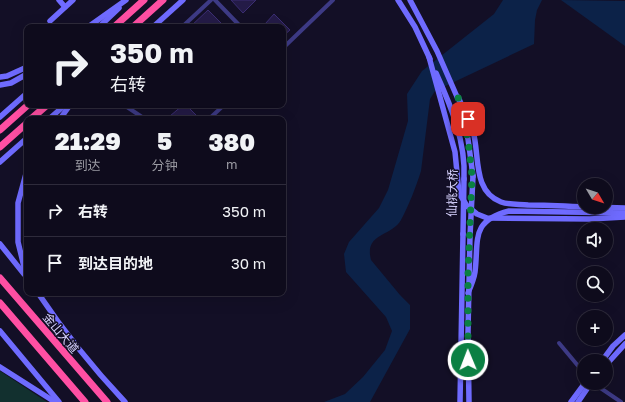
<!DOCTYPE html>
<html lang="zh">
<meta charset="utf-8">
<style>
:root{--surface:#0e0b1c;--page:#171425;--text:#f1f3f6;--muted:#9b9ba3;--line:#2e2b3b}
body{margin:0;font-family:"Golos Text","Noto Sans SC",sans-serif;background:var(--page);color:var(--text);height:100vh;display:flex;flex-direction:column;font-size:15px;white-space:nowrap}
*{box-sizing:border-box;margin:0}
p{font-size:13px;color:var(--muted)}
.icon{flex:none;width:22px;height:22px;fill:none;stroke:currentColor;stroke-width:2;stroke-linecap:round;stroke-linejoin:round}
.map{position:relative;flex:1;overflow:hidden}
.side{position:absolute;left:24px;top:116px;width:262px;height:180px;display:flex;flex-direction:column;background:var(--surface);border-radius:8px;box-shadow:0 4px 16px #0002,0 0 0 1px var(--line)}
.side>*{flex:none}
.banner{position:absolute;left:24px;top:24px;width:262px;height:84px;border-radius:8px;box-shadow:0 4px 16px #0002,0 0 0 1px var(--line);background:#0e0b1c;color:var(--text);overflow:hidden}
.needle{width:26px;rotate:129deg}
.buttons{position:absolute;left:577px;top:178px;display:grid;gap:8px}
.buttons a{display:grid;place-items:center;width:36px;height:36px;border-radius:50%;background:var(--surface);box-shadow:0 4px 16px #0002,0 0 0 1px var(--line);font-size:20px}
.pin{position:absolute;display:grid;place-items:center;width:34px;height:34px;color:#fff;margin:-17px;border-radius:8px;box-shadow:0 2px 6px #0006}
.me{position:absolute;width:44px;margin:-22px;rotate:359deg;stroke-linejoin:round;filter:drop-shadow(0 0 3px #0008)}
.turn{display:flex;align-items:center;gap:14px;height:84px;padding:0 20px;font-size:18px}
.turn .icon{width:52px;height:52px;stroke-width:2.5}
.turn b{display:block;font-size:28px;line-height:34px}
.eta{display:flex;justify-content:space-evenly;align-items:center;height:68px;text-align:center}
.eta b{font-size:24px;font-weight:800;line-height:28px}
ul{padding:0;list-style:none}
li{display:flex;align-items:center;gap:12px;height:52px;padding:0 20px;border-top:1px solid var(--line)}
li div{flex:1}
li b{display:block;font-size:15px}
li em{font-style:normal}
.map>svg:first-child{display:block}
</style>
<div class="map">
<svg width="625" height="402" viewBox="0 0 625 402">
<rect width="100%" height="100%" fill="#130f26"/>
<!-- green -->
<path fill="#12302f" d="M 0,371 L 47,402 L 0,402 Z"/>
<!-- water -->
<g fill="#0c2248">
<path d="M 503,0 L 542,0 L 537,10 L 535,20 L 534,44 L 435,91 L 430,99 L 421,171 C 416,187 409,205 401,220 C 391,237 364,233 371,260 L 400,295 L 410,305 L 410,329 L 370,402 L 324,402 L 345,394 L 363,377 L 385,350 L 392,331 L 386,317 L 346,272 L 344,254 L 349,242 L 379,208 L 388,190 L 408,121 L 407,94 L 422,71 L 494,14 Z"/>
<path d="M 561,0 L 625,1 L 625,46 Z"/>
</g>
<!-- building -->
<g fill="#241b47" stroke="#3b2d73">
<path d="M 231,0 L 256,0 L 243,13 Z"/>
<path d="M 208,10 L 222,24 L 219,27 L 190,27 Z"/>
<path d="M 274,14 L 290,30 L 283,36 L 283,27 L 268,27 L 265,24 Z"/>
<path d="M 183,105 L 192,105 L 189,108 L 200,119 L 173,119 L 170,116 Z"/>
</g>
<g fill="none" stroke-linecap="round" stroke-linejoin="round">
<!-- street -->
<g stroke="#3d3a85" stroke-width="4">
<path d="M 215,0 L 241,27"/>
<path d="M 182,27 L 211,0"/>
<path d="M 283,48 L 333,0"/>
<path d="M 124,105 L 145,119"/>
<path d="M 209,119 L 224,105"/>
<path d="M 559,343 L 584,373"/>
<path d="M 593,383 L 621,402"/>
</g>
<!-- secondary -->
<g stroke="#6f6bff" stroke-width="5.5">
<path d="M 59,0 L 65,7"/>
<path d="M 398,0 L 415,27 L 430,59"/>
<path d="M 410,0 L 437,51 L 458,99"/>
<path d="M 50,21 L 73,0"/>
<path d="M 88,27 L 126,0"/>
<path d="M 99,27 L 119,8"/>
<path d="M 153,27 L 183,0"/>
<path d="M 429,57 L 455,152 L 459,193 L 467,206 L 477,214 L 487,218 L 590,219 L 625,217"/>
<path d="M 436,73 C 451,106 466,142 464,179"/>
<path d="M 0,77 L 7,76 L 27,67"/>
<path d="M 0,85 L 11,83 L 27,74"/>
<path d="M 458,97 C 463,108 469,120 473,131 C 480,155 472,191 501,202 C 509,205 520,204 528,205 C 547,205 565,206 584,207"/>
<path d="M 461,112 L 468,139 L 473,176"/>
<path d="M 0,117 L 27,93"/>
<path d="M 49,119 L 65,105"/>
<path d="M 60,119 L 70,105"/>
<path d="M 0,162 L 27,138"/>
<path d="M 592,207 L 625,208"/>
<path d="M 0,244 L 24,274"/>
<path d="M 26,275 L 18,242 L 18,203 L 27,170"/>
<path d="M 38,293 C 64,332 93,368 125,402"/>
<path d="M 0,331 L 59,402"/>
<path d="M 602,361 L 613,346 L 625,335"/>
<path d="M 606,365 L 625,344"/>
<path d="M 0,367 L 55,402"/>
<path d="M 460,402 L 463,234"/>
<path d="M 469,402 L 468,332 L 470,236"/>
<path d="M 571,402 L 585,383"/>
<path d="M 578,402 L 591,383"/>
</g>
<!-- highway -->
<g stroke="#ff4fa3" stroke-width="7">
<path d="M 114,27 L 144,0"/>
<path d="M 133,27 L 163,0"/>
<path d="M 31,119 L 47,105"/>
<path d="M 0,130 L 28,105"/>
<path d="M 0,147 L 27,123"/>
<path d="M 0,278 L 107,402"/>
<path d="M 0,303 L 85,402"/>
</g>
<!-- secondary-bridge -->
<g stroke="#6f6bff" stroke-width="5.5">
<path d="M 463,234 L 464,179"/>
<path d="M 470,236 L 473,176"/>
<path d="M 468,293 C 471,286 474,279 475,272 C 479,240 470,221 509,211 L 625,213"/>
</g>
</g>
<g fill="none" stroke-linecap="round" stroke-linejoin="round">
<!-- route -->
<path stroke="#0b8043" stroke-width="7" stroke-dasharray="0 12.6" d="M 468,119 L 458,97 L 468,139 L 472,176 L 468,273 L 468,360"/>
</g>
<g text-anchor="middle" dominant-baseline="central" stroke-width="3" stroke-linejoin="round" paint-order="stroke">
<!-- street labels -->
<g font-size="12" fill="#d9d4ff" stroke="#130f26">
<text transform="translate(452 193) rotate(-89)">仙桃大桥</text>
<text transform="translate(61 333) rotate(50)">金山大道</text>
</g>
</g>
</svg>
<div class="buttons">
<a><svg class="needle" viewBox="-14 -14 28 28"><path d="M0-13l5 13h-10z" fill="#e53935"/><path d="M0 13l5-13h-10z" fill="#9b9ba3"/></svg></a>
<a><svg class="icon" aria-label="sound" viewBox="0 0 24 24"><path d="M4 9h4l5-4v14l-5-4H4zM17 9q2 3 0 6"/></svg></a>
<a><svg class="icon" aria-label="search" viewBox="0 0 24 24"><circle cx="10" cy="10" r="6"/><path d="M15 15l6 6"/></svg></a>
<a>+</a>
<a>−</a>
</div>
<div class="pin" style="left:468px;top:119px;background:#d93025"><svg class="icon" aria-label="arrive" viewBox="0 0 24 24"><path d="M6 21V4h12l-3 4 3 4H6"/></svg></div>
<svg class="me" style="left:468px;top:360px" viewBox="-20 -20 40 40"><circle r="17" fill="#0b8043" stroke="#fff" stroke-width="3"/><path d="M0-11L8 9 0 5-8 9z" fill="#fff"/></svg>
<div class="banner">
<div class="turn"><svg class="icon" aria-label="right" viewBox="0 0 24 24"><path d="M7 20v-9h11M14 6l5 5-5 5"/></svg><div><b>350 m</b>右转</div></div>
</div>
<section class="side">
<div class="eta">
<div><b>21:29</b><p>到达</p></div>
<div><b>5</b><p>分钟</p></div>
<div><b>380</b><p>m</p></div>
</div>
<ul>
<li><svg class="icon" aria-label="right" viewBox="0 0 24 24"><path d="M7 20v-9h11M14 6l5 5-5 5"/></svg><div><b>右转</b></div><em>350 m</em></li>
<li><svg class="icon" aria-label="arrive" viewBox="0 0 24 24"><path d="M6 21V4h12l-3 4 3 4H6"/></svg><div><b>到达目的地</b></div><em>30 m</em></li>
</ul>
</section>
</div>
